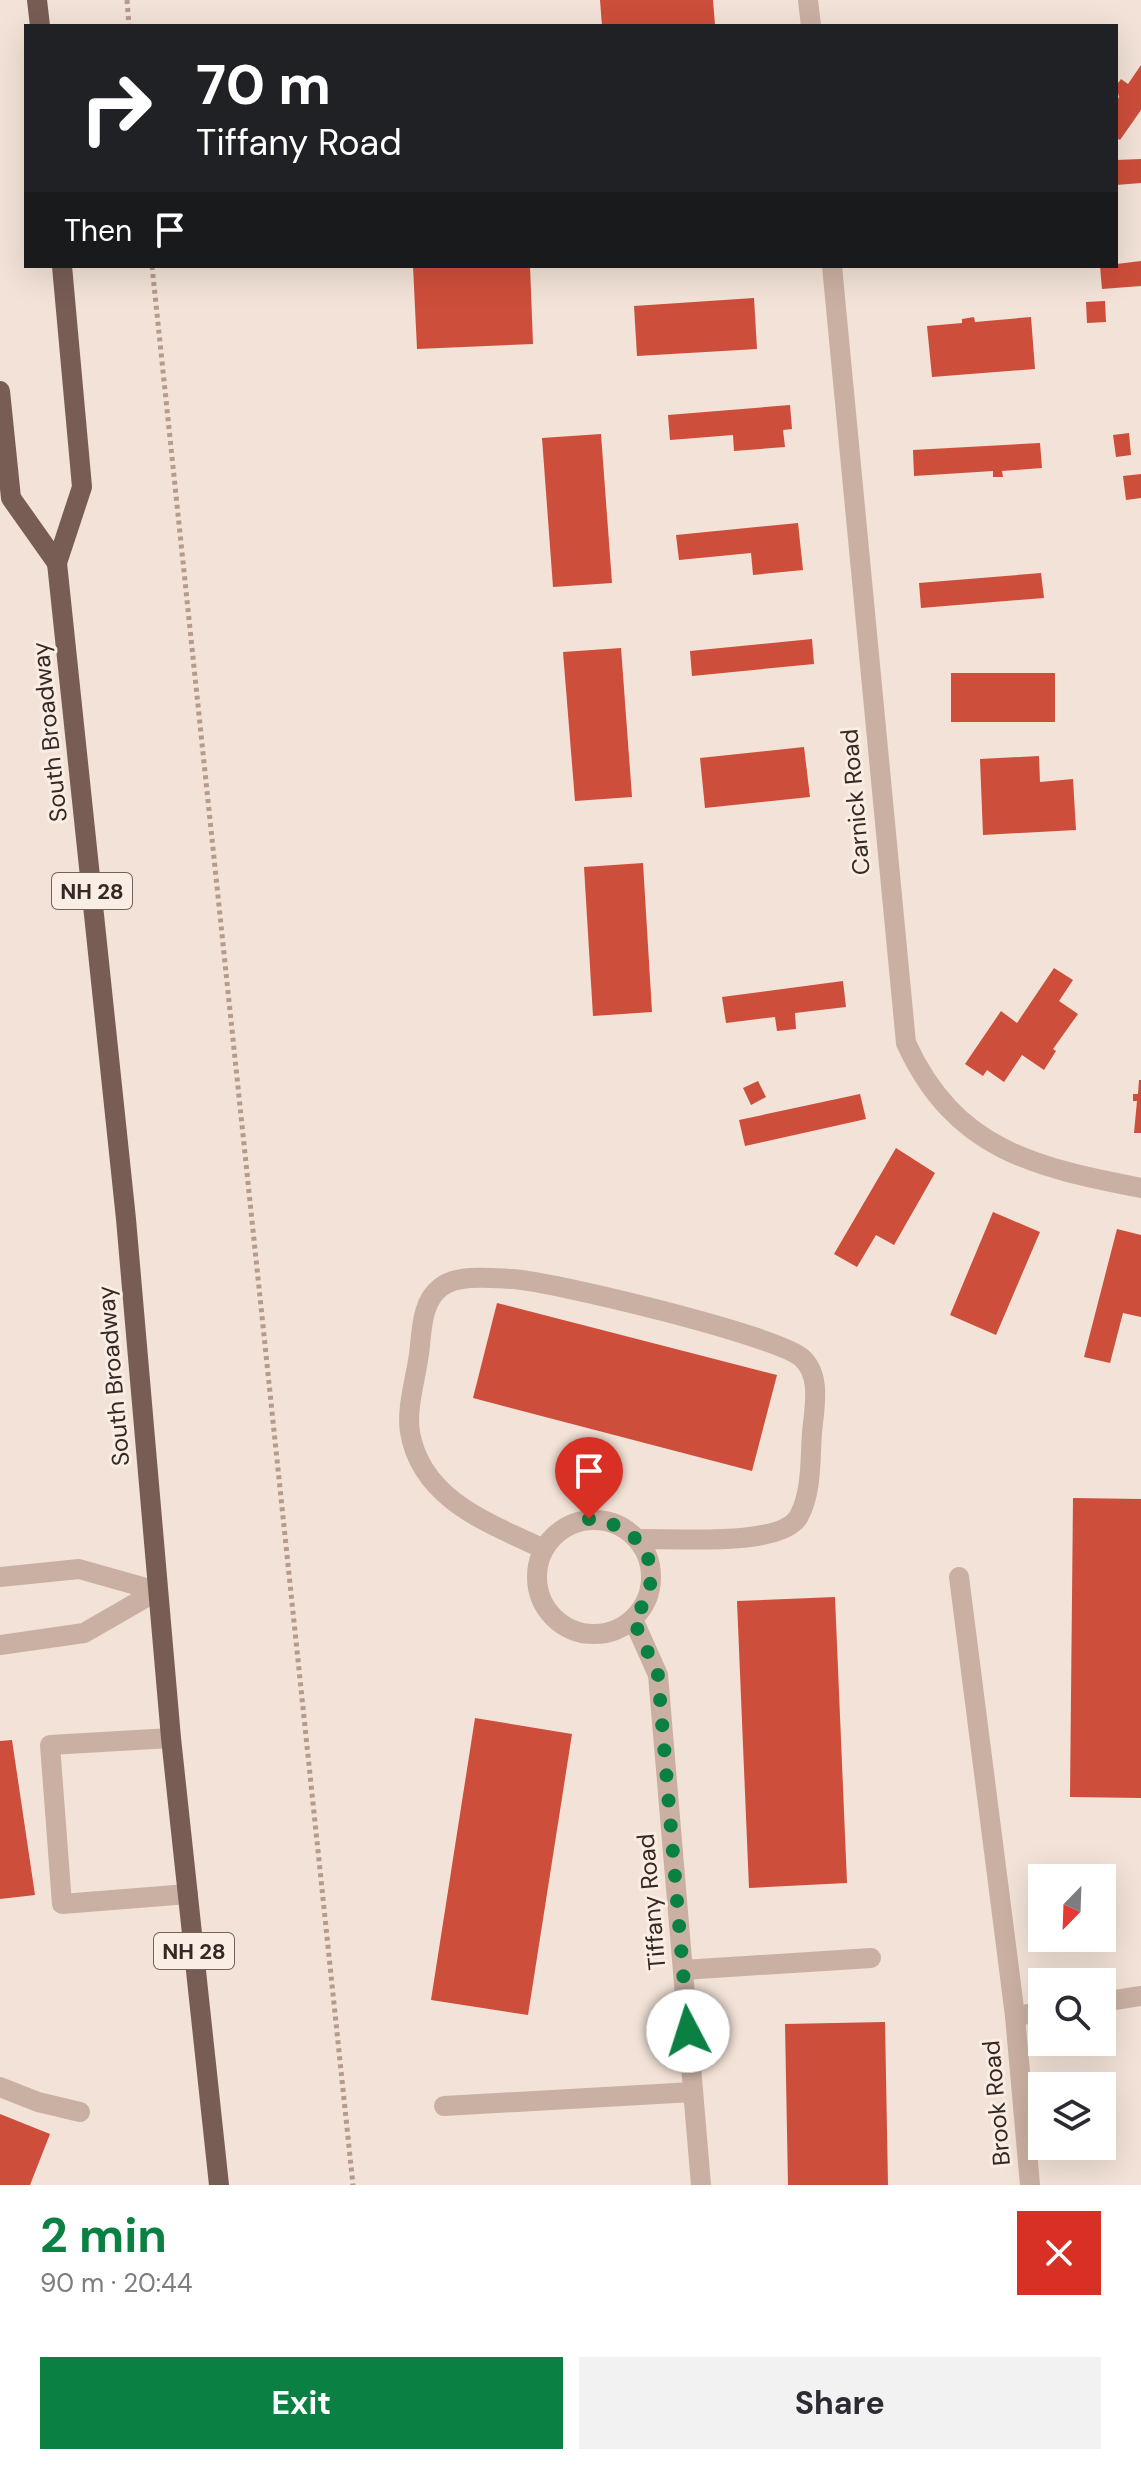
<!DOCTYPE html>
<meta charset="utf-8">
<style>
:root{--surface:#fff;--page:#f2f2f3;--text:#2b2b33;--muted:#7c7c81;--accent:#0b8043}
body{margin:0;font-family:"DM Sans",sans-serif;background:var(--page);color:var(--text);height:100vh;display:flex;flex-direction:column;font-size:30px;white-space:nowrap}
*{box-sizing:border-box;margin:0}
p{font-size:26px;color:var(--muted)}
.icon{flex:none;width:44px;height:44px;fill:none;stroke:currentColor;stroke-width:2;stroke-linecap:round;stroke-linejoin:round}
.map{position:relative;height:2185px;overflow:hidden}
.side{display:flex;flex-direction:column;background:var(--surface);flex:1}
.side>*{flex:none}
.banner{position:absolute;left:24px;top:24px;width:1094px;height:244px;border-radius:0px;box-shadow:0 8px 32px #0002;background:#202124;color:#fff;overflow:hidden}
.needle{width:52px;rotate:203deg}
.tools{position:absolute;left:1028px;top:1864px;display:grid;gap:16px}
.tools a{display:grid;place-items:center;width:88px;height:88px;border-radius:0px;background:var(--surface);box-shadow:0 8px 32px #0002;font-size:40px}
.pin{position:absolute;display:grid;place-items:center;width:68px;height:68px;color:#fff;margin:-82px -34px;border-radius:50% 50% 50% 0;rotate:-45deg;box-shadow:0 0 8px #0007}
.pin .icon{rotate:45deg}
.me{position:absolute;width:88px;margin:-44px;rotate:355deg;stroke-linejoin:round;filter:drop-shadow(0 0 6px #0008)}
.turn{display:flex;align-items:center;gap:28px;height:168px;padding:0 40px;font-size:36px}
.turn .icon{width:104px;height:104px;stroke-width:2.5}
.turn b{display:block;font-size:56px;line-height:68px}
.then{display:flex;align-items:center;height:76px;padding:0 40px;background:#0003;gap:16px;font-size:30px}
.round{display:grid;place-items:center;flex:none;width:84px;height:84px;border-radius:0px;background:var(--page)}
.head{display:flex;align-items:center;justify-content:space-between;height:136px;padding:0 40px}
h1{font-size:48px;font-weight:700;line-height:60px;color:var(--accent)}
.cta{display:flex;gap:16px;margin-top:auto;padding:16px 40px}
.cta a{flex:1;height:92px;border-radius:0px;background:var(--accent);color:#fff;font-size:32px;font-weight:700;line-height:92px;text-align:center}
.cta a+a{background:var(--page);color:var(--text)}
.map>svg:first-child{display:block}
</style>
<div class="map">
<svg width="1141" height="2185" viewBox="0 0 1141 2185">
<rect width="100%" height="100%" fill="#f2e2d7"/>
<!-- building -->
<g fill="#cd4e3a">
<path d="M 600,0 L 713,0 L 715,25 L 602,26 Z"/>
<path d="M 1141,65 L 1141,110 L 1120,140 L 1116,138 L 1116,102 L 1119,97 L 1116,86 L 1121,79 L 1128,84 Z"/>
<path d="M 1141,159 L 1141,183 L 1116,185 L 1116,160 Z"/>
<path d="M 1141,261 L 1141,286 L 1102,289 L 1100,266 Z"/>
<path d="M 413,266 L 530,266 L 533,344 L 417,349 Z"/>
<path d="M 754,298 L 757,349 L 637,356 L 634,306 Z"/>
<path d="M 1105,301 L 1106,322 L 1087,323 L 1086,302 Z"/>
<path d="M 974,317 L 975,322 L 1031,317 L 1035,369 L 932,377 L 927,326 L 962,323 L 962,319 Z"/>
<path d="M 790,405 L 792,429 L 783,430 L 785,447 L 734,451 L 733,435 L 670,440 L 668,415 Z"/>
<path d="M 1129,433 L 1131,455 L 1116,457 L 1113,435 Z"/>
<path d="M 601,434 L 612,583 L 553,587 L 542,438 Z"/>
<path d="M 1040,443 L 1042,468 L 1002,471 L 1003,477 L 993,477 L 993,471 L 914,476 L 913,450 Z"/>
<path d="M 1141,474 L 1141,498 L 1126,500 L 1123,476 Z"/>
<path d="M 798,523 L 803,570 L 753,575 L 751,553 L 679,560 L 676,535 Z"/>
<path d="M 1041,573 L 1044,598 L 921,608 L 919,583 Z"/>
<path d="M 812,639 L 814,664 L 692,676 L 690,651 Z"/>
<path d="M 621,648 L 632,797 L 575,801 L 563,652 Z"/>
<rect x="951" y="673" width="104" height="49"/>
<path d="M 804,747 L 810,797 L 705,808 L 700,758 Z"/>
<path d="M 1039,756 L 1040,782 L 1073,779 L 1076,830 L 983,835 L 980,759 Z"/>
<path d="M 643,863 L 652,1012 L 593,1016 L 584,867 Z"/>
<path d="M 1054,968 L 1073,980 L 1059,1001 L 1078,1014 L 1053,1049 L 1056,1051 L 1044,1070 L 1022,1055 L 1004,1082 L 987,1070 L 983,1076 L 965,1064 L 1001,1011 L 1017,1023 Z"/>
<path d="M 843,981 L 846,1007 L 795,1013 L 796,1029 L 777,1031 L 775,1017 L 726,1023 L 722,997 Z"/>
<path d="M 1139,1080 L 1141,1080 L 1141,1133 L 1134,1133 L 1137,1101 L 1133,1101 L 1133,1094 L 1138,1094 Z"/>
<path d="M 758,1081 L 766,1097 L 751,1105 L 743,1088 Z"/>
<path d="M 860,1094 L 866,1119 L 745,1146 L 739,1120 Z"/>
<path d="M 896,1148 L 935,1173 L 894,1245 L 876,1235 L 857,1267 L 834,1254 Z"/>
<path d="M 993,1212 L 1040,1232 L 996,1335 L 950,1315 Z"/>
<path d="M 1117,1229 L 1141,1235 L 1141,1317 L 1123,1313 L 1110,1363 L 1084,1357 Z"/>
<path d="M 497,1303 L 777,1375 L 752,1471 L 473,1398 Z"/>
<path d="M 1073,1498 L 1141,1499 L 1141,1798 L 1070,1797 Z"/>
<path d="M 835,1597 L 847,1883 L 749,1888 L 737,1601 Z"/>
<path d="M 475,1718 L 572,1734 L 528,2015 L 431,2000 Z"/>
<path d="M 12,1740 L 35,1895 L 0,1899 L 0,1741 Z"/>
<path d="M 885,2022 L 888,2185 L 788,2185 L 785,2024 Z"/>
<path d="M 0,2114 L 50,2134 L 30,2185 L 0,2185 Z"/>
</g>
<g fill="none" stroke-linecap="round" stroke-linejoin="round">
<!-- path -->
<g stroke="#b69a8c" stroke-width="5" stroke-dasharray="4 4" stroke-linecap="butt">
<path d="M 127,0 L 129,26"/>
<path d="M 152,266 L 353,2185"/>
</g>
<!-- service -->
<g stroke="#cab0a2" stroke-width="20">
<path d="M 544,1549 C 488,1523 421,1499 410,1432 C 406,1409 416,1377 419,1354 C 422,1331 421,1302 441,1287 C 458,1274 491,1278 512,1279 C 551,1281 779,1336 802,1358 C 822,1376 814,1409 812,1433 C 810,1459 812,1492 799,1516 C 782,1548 673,1538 638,1539"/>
<path d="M 0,1577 L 79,1569 L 157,1591"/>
<path d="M 0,1645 L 84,1633 L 157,1591"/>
<path d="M 171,1738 L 50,1745 L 62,1904 L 188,1894"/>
<path d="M 683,1970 L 871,1958"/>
<path d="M 0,2087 L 38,2102 L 80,2112"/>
<path d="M 444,2106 L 693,2092"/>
</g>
<!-- minor -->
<g stroke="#cab0a2" stroke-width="20">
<path d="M 808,0 L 811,26"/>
<path d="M 832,266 L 906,1043 C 955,1150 1034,1167 1141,1188"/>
<circle cx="594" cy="1577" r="57"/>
<path d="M 959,1577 L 1015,2016 L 1030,2185"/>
<path d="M 633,1619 L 658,1675 L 701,2185"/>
<path d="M 1102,2002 L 1141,1996"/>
<path d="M 1015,2016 L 1042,2012"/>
</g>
<!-- primary -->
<g stroke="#785d55" stroke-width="20">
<path d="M 37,0 L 40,26"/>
<path d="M 62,266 L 82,487 L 57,563 L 126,1219 L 171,1738 L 219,2185"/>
<path d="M 0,391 L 11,498 L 57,563"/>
</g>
</g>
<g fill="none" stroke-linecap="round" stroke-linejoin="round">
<!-- route -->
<path stroke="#0b8043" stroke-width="14" stroke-dasharray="0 25.2" d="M 589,1519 C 645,1524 671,1574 633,1619 L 658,1675 L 688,2031"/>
</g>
<g text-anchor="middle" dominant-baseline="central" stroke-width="6" stroke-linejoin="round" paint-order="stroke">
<!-- shield labels -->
<g fill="#faede3" stroke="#70635e" stroke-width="2">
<rect x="52" y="873" width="80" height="36" rx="6"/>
<rect x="154" y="1933" width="80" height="36" rx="6"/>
</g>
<g font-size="22" font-weight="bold" fill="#352825">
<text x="92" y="891">NH 28</text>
<text x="194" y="1951">NH 28</text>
</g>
<!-- street labels -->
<g font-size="24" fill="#352825" stroke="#faede3">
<text transform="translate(49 732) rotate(-96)">South Broadway</text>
<text transform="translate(855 802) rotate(-95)">Carnick Road</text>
<text transform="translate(113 1376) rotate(-95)">South Broadway</text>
<text transform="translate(651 1902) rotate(-95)">Tiffany Road</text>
<text transform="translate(996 2103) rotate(-95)">Brook Road</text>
</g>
</g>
</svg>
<div class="tools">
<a><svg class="needle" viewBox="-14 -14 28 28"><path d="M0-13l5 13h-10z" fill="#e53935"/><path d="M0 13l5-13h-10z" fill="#7c7c81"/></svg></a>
<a><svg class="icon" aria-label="search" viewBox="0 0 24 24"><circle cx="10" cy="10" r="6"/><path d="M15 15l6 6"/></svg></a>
<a><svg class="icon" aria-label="layers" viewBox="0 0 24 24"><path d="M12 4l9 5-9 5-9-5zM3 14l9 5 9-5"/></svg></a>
</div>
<div class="pin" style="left:589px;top:1519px;background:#d93025"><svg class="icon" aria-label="arrive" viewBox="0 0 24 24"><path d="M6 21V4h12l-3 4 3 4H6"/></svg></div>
<svg class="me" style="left:688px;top:2031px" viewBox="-20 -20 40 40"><circle r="19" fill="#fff"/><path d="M0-13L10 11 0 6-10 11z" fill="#0b8043"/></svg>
<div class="banner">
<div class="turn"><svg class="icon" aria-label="right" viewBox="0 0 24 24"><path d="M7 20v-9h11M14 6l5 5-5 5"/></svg><div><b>70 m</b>Tiffany Road</div></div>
<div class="then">Then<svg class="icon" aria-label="arrive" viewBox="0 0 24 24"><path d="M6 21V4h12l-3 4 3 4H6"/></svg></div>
</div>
</div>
<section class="side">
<div class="head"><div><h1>2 min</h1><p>90 m · 20:44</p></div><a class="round" style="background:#d93025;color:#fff"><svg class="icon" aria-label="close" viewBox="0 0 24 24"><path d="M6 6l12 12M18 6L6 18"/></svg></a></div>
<div class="cta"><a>Exit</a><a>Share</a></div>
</section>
